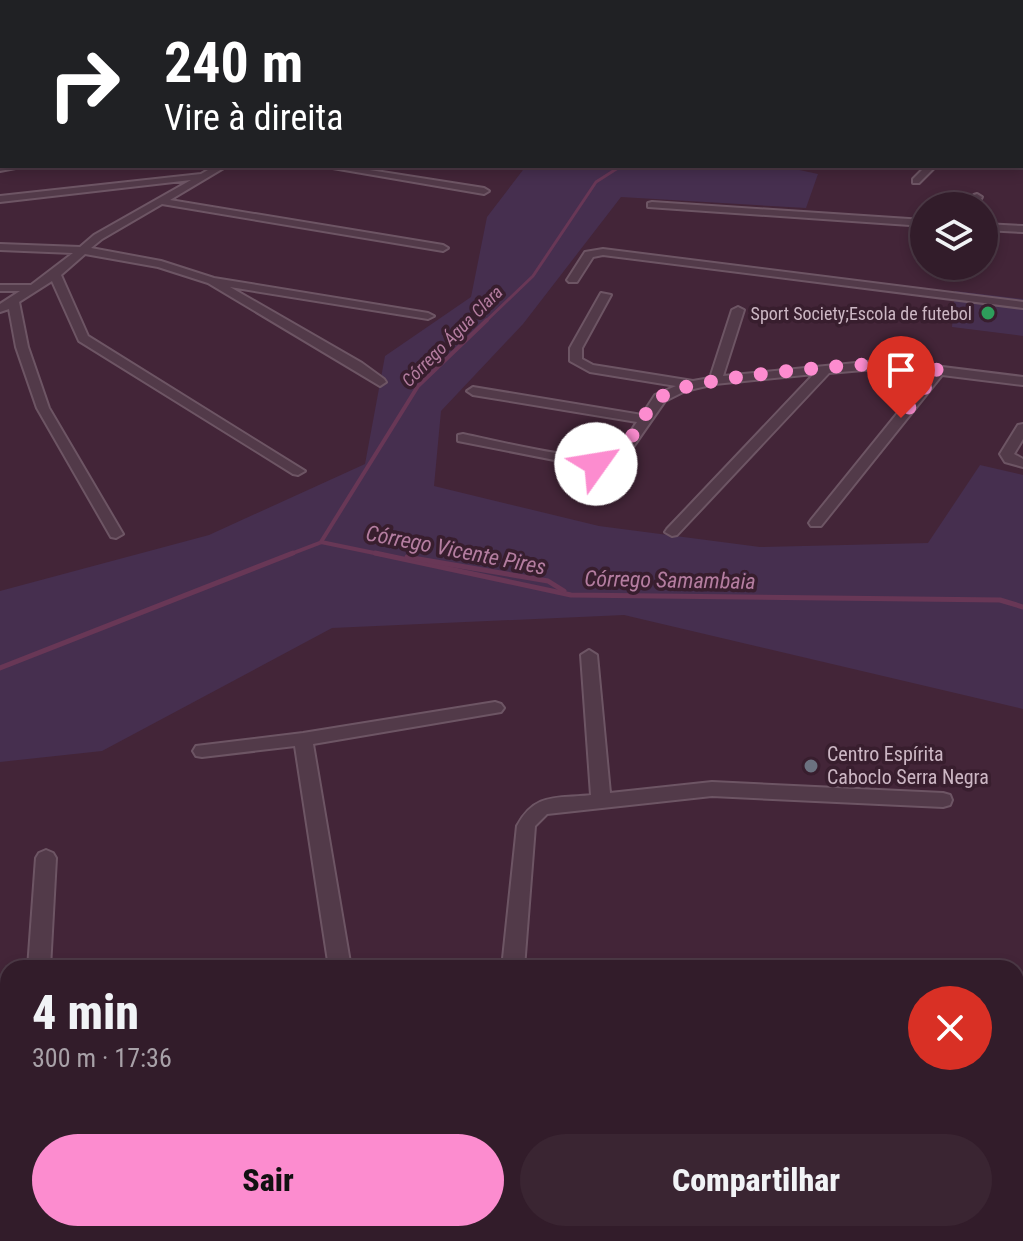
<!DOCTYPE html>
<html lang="pt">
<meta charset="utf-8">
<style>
:root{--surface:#321c2a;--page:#3a2532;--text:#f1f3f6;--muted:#a8a1a8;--line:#4d3a47;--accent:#fc8ccf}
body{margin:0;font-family:"Roboto Condensed",sans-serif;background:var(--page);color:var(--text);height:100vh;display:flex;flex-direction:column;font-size:30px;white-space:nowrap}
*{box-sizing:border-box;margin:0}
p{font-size:26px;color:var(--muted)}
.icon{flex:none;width:44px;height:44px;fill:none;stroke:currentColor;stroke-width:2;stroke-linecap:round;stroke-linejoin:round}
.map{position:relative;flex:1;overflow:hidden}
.drawer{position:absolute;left:0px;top:960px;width:1024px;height:282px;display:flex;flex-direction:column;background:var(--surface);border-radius:24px 24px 0 0;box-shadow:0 4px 12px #0003,0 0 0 2px var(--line)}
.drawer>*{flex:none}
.top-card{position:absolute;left:0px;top:0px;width:1024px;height:168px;box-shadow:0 4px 12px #0003,0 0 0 2px var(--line);background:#202124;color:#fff;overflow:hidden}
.tools{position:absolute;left:910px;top:192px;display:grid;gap:16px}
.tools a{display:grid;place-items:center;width:88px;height:88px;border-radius:50%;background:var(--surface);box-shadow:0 4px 12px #0003,0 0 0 2px var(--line);font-size:40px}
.pin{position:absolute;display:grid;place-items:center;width:68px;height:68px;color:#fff;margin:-82px -34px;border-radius:50% 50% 50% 0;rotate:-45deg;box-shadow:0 0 8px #0007}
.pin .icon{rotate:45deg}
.me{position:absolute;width:88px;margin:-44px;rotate:58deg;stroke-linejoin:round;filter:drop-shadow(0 0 6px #0008)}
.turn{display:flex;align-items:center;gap:28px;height:168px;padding:0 32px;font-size:36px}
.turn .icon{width:104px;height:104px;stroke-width:2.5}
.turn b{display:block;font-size:56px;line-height:68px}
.round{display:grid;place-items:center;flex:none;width:84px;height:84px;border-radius:42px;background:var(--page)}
.summary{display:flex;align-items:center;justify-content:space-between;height:136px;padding:0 32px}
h1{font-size:48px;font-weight:800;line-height:60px}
.primary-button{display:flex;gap:16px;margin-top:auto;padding:16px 32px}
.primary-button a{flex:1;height:92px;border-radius:48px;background:var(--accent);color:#111;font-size:32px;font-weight:800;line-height:92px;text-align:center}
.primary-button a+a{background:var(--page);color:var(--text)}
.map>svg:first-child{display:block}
</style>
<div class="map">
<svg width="1023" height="1241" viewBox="0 0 1023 1241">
<rect width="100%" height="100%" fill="#432538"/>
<!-- green -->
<g fill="#462f4f">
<path d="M 526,166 L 781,166 L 818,174 L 806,208 L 621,197 L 523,324 L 441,411 L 434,486 L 599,526 L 760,547 L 928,543 L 980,465 L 1023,475 L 1023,709 L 624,615 L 332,628 L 102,751 L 0,762 L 0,591 L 209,535 L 365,464 L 385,356 L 471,297 L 487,217 Z"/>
<path d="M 955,291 L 1023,299 L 1023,336 L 952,327 Z"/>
</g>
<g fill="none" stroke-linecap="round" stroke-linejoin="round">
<!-- stream-far3 -->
<path stroke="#683756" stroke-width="2" d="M 105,2 L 108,0"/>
<!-- stream-far2 -->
<path stroke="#683756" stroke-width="3" d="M 485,322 L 533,276 L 596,182 L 621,166"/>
<!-- stream-far1 -->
<g stroke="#683756" stroke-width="4">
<path d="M 288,555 L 322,542"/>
<path d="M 384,555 L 321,542 L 418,386 L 487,320"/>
</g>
<!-- stream -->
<g stroke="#683756" stroke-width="5">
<path d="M 375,553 L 571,595 L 1000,600 L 1023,607"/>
<path d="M 407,557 L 548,581 L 564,591"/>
<path d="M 0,668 L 293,553"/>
</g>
<!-- minor casing -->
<g stroke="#6d5564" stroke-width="4">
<g id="minor">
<path d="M 388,0 L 396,0 L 387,2 Z"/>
<path d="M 936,0 L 957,2 L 932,2 Z"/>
<rect x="1022" y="30" width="1" height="4"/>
<rect x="1022" y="50" width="1" height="5"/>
<rect x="1022" y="86" width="1" height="4"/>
<rect x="1022" y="101" width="1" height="6"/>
<rect x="0" y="135" width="2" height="6"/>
<rect x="1022" y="146" width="1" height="6"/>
<path d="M 0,165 L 2,166 L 26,166 L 0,171 Z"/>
<path d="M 215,166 L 227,166 L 170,200 L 443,245 L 448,248 L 443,251 L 162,204 L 102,239 L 91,248 L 161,261 L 214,278 L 428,313 L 434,316 L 428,319 L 230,287 L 362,363 L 384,379 L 386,382 L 380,386 L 208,283 L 158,267 L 85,254 L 61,275 L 88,336 L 305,471 L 298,475 L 293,474 L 79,341 L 52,281 L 19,302 L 28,347 L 49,408 L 123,534 L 116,538 L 111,537 L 37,408 L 16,347 L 9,309 L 0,312 L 0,304 L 20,291 L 0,291 L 0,285 L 31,285 L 73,253 L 0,250 L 0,244 L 80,247 L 94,235 L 191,180 L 0,202 L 0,196 L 201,174 Z"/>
<path d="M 321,166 L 344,166 L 484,188 L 489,191 L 484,194 Z"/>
<path d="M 926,166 L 936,166 L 919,183 L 913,183 L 913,179 Z"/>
<path d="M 977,194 L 982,197 L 977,206 L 967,206 L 974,195 Z"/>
<path d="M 652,202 L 924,220 L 924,226 L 648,207 L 648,203 Z"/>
<path d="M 984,224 L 1023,226 L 1023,232 L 984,230 Z"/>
<path d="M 603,249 L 1023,302 L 1023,308 L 603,255 L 593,257 L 577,282 L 569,282 L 567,280 L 585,252 Z"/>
<path d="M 601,293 L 611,295 L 582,348 L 582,359 L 593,365 L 693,381 L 710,378 L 732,310 L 738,307 L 744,310 L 723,376 L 886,360 L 1023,377 L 1023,385 L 942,375 L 821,526 L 811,526 L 809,523 L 811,520 L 930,373 L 886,368 L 829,373 L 677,535 L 672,536 L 665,532 L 667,529 L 814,374 L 715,384 L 685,391 L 665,401 L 624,460 L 609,467 L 585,466 L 458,441 L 458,435 L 463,434 C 487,439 595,465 610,456 C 621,450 630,432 637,422 L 473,395 L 467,391 L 473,387 L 642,415 L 655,395 L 676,386 L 590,372 L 570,361 L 570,348 Z"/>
<path d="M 1023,424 L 1023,439 L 1014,454 L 1023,459 L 1023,467 L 1005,462 L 1000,454 L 1018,425 Z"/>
<path d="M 589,650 L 597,655 L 610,793 L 712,782 L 943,793 L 950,795 L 952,800 L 950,805 L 943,807 L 712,796 L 547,814 L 535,826 L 524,968 L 502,968 L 517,826 C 535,792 557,799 591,795 L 581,655 Z"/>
<path d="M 495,702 L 501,704 L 504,708 L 501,712 L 313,744 L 351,968 L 329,968 L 295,746 L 202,757 L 196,756 L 193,751 L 196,746 L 303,733 Z"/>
<path d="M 46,850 L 53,853 L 56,858 L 50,968 L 28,968 L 36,858 L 39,853 Z"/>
<path d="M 8,1231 L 8,1234 L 31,1234 L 31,1241 L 7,1241 Z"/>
<rect x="360" y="1234" width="24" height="7"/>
<path d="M 479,1234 L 503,1234 L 502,1241 L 478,1241 Z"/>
<path d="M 691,1234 L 715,1234 L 716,1241 L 692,1241 Z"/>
</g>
</g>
<!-- minor -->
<use href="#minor" fill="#523a49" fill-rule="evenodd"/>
</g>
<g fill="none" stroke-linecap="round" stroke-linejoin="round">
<!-- route -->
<path stroke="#fc8ccf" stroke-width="14" stroke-dasharray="0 25.2" d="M 596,464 L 617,460 C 632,440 643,410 664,395 C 689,378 847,364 884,364 C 902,364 921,368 939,370 L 901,418"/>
</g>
<!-- markers -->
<circle fill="#2e9e5b" stroke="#381e2e" stroke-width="3" cx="988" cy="313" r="8"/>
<circle fill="#6b7280" stroke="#381e2e" stroke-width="3" cx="811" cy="766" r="8"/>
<g text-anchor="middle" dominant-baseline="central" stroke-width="7" stroke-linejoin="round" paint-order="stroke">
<!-- far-poi labels -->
<g font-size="18" fill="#ccb7c4" stroke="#381e2e" text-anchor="end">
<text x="972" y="313">Sport Society;Escola de futebol</text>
</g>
<!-- far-water labels -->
<g font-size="18" font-style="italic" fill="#b47da0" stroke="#381e2e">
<text transform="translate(452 336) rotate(-45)">Córrego Água Clara</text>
</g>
<!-- poi labels -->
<g font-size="20" fill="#ccb7c4" stroke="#381e2e" text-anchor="start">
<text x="827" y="754">Centro Espírita<tspan x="827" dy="23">Caboclo Serra Negra</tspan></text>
</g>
<!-- water labels -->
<g font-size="22" font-style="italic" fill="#b47da0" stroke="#381e2e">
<text transform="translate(456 550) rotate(11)">Córrego Vicente Pires</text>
<text transform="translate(670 580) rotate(1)">Córrego Samambaia</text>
</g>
</g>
</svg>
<div class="tools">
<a><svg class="icon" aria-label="layers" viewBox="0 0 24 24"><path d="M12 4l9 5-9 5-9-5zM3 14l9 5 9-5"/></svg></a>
</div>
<div class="pin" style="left:901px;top:418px;background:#d93025"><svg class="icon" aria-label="arrive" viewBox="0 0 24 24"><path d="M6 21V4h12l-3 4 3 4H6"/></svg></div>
<svg class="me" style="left:596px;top:464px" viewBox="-20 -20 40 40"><circle r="19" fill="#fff"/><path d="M0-13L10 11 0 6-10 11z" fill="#fc8ccf"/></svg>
<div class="top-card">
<div class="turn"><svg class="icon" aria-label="right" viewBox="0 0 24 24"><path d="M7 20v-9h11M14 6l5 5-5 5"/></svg><div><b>240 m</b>Vire à direita</div></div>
</div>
<section class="drawer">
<div class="summary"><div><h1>4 min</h1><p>300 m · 17:36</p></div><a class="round" style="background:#d93025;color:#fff"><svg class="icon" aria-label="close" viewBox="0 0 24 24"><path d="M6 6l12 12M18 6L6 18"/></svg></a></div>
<div class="primary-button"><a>Sair</a><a>Compartilhar</a></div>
</section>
</div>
